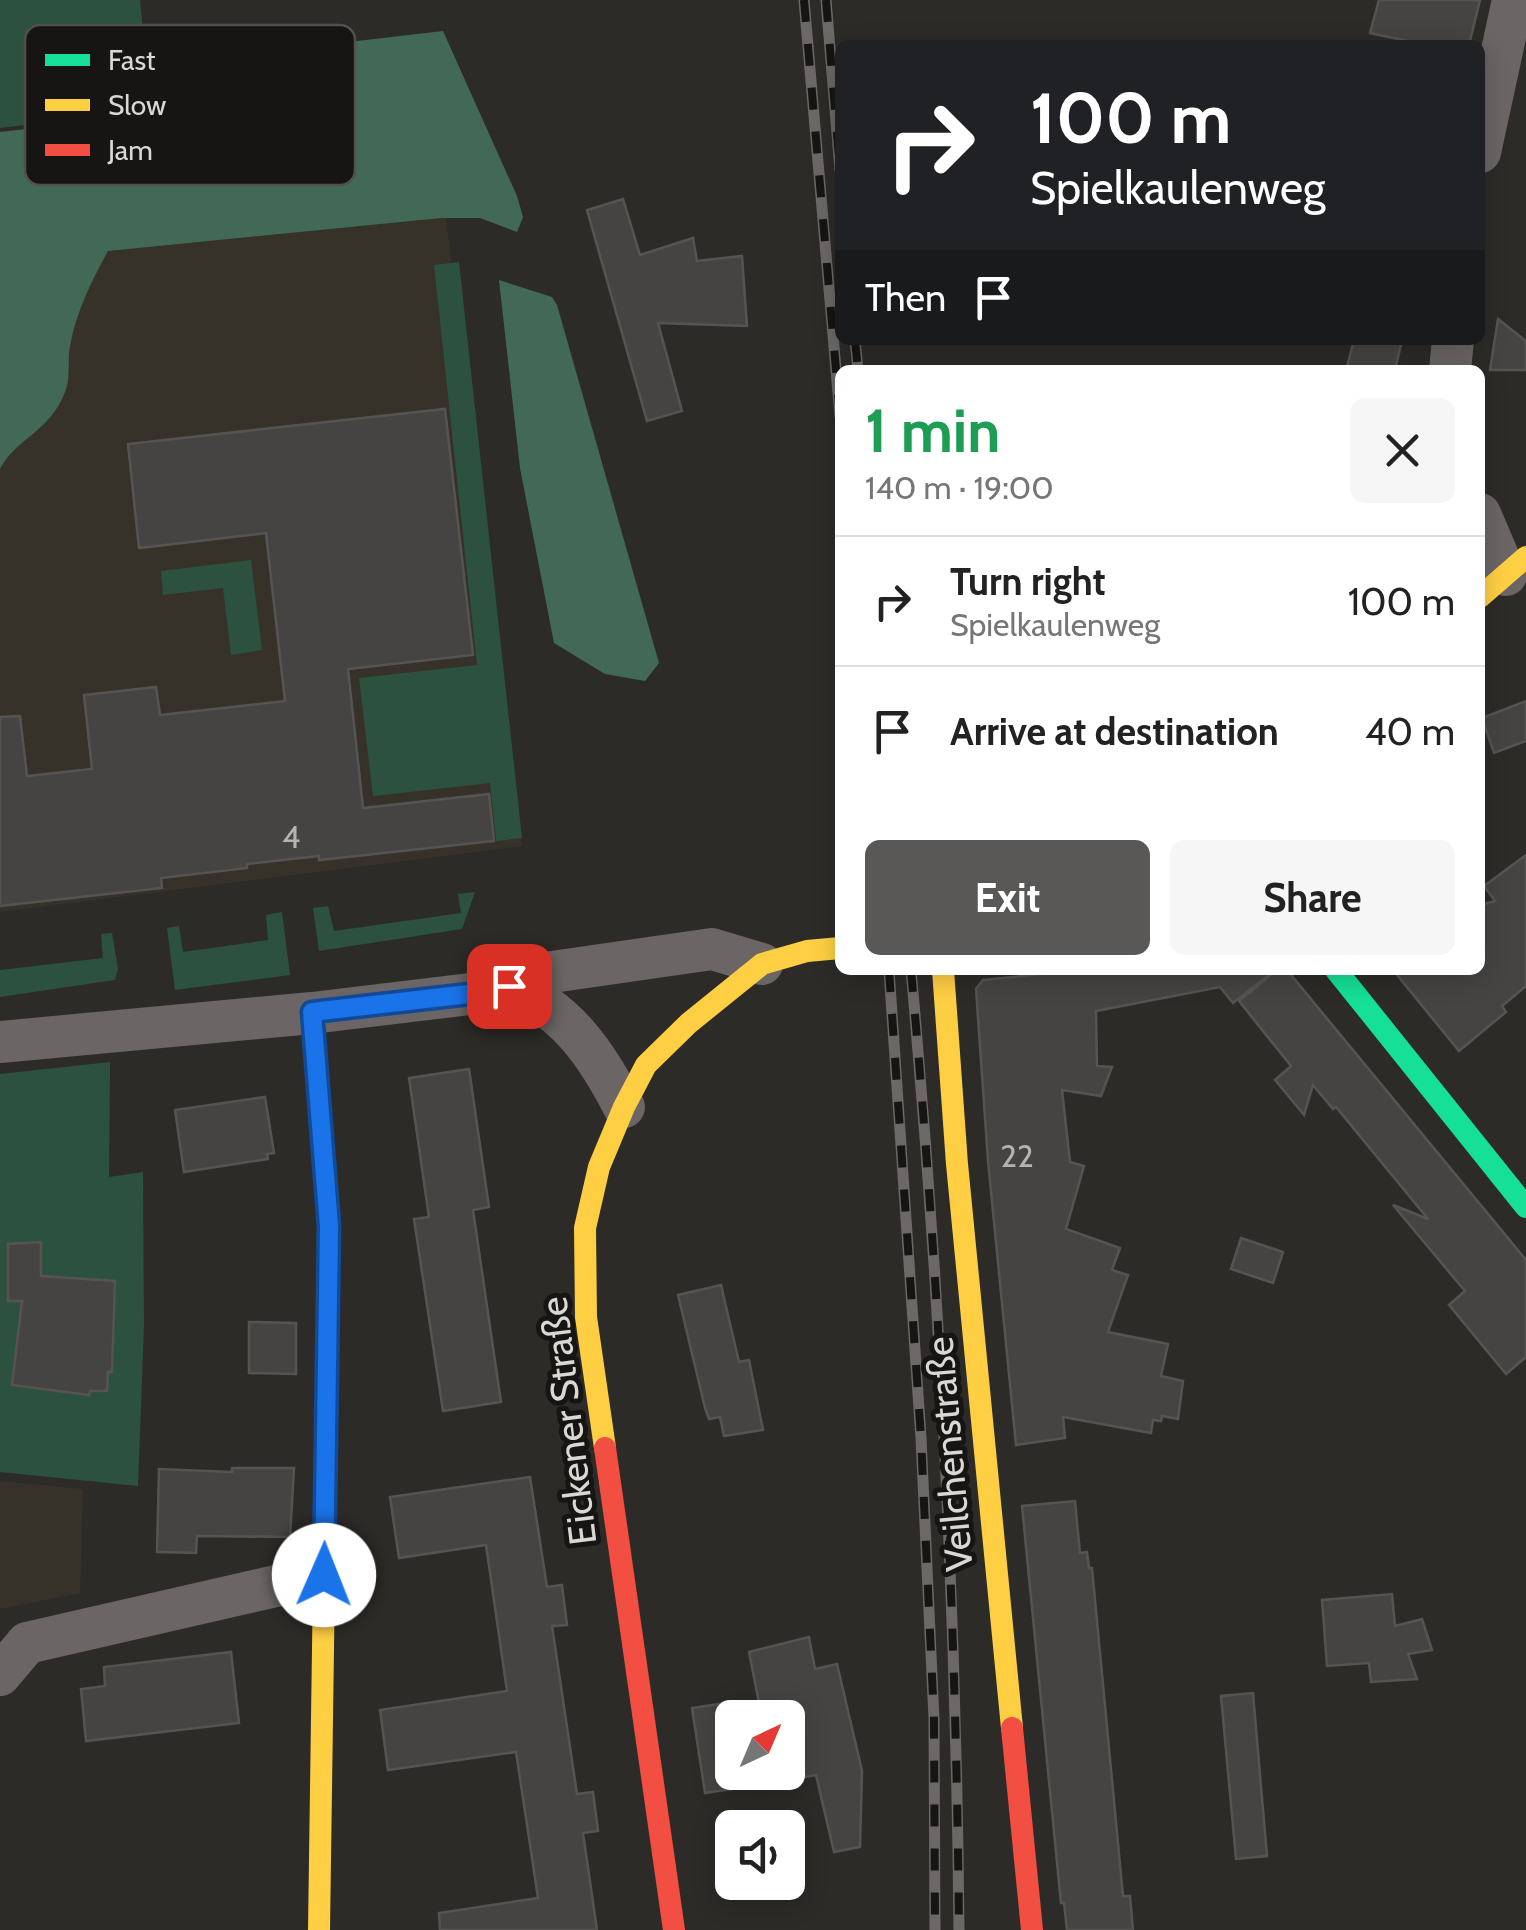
<!DOCTYPE html>
<meta charset="utf-8">
<style>
:root{--surface:#fff;--page:#f6f6f6;--text:#222;--muted:#767676;--line:#e0e0e0;--accent:#595857}
body{margin:0;font-family:Cabin,sans-serif;background:var(--page);color:var(--text);height:100vh;display:flex;flex-direction:column;font-size:38px;white-space:nowrap}
*{box-sizing:border-box;margin:0}
p{font-size:32px;color:var(--muted)}
.icon{flex:none;width:55px;height:55px;fill:none;stroke:currentColor;stroke-width:2;stroke-linecap:round;stroke-linejoin:round}
.map{position:relative;flex:1;overflow:hidden}
.drawer{position:absolute;left:835px;top:365px;width:650px;height:610px;display:flex;flex-direction:column;background:var(--surface);border-radius:15px;box-shadow:0 5px 25px #0003}
.drawer>*{flex:none}
.top-card{position:absolute;left:835px;top:40px;width:650px;height:305px;border-radius:15px;box-shadow:0 5px 25px #0003;background:#202124;color:#fff;overflow:hidden}
.needle{width:65px;rotate:44deg}
.tools{position:absolute;left:715px;top:1700px;display:grid;gap:20px}
.tools a{display:grid;place-items:center;width:90px;height:90px;border-radius:15px;background:var(--surface);box-shadow:0 5px 25px #0003;font-size:50px}
.pin{position:absolute;display:grid;place-items:center;width:85px;height:85px;color:#fff;margin:-42px;border-radius:20px;box-shadow:0 5px 15px #0006}
.me{position:absolute;width:110px;margin:-55px;rotate:1deg;stroke-linejoin:round;filter:drop-shadow(0 0 8px #0008)}
.turn{display:flex;align-items:center;gap:35px;height:210px;padding:0 30px;font-size:45px}
.turn .icon{width:130px;height:130px;stroke-width:2.5}
.turn b{display:block;font-size:70px;line-height:85px}
.then{display:flex;align-items:center;height:95px;padding:0 30px;background:#0003;gap:20px;font-size:38px}
.round{display:grid;place-items:center;flex:none;width:105px;height:105px;border-radius:15px;background:var(--page)}
.head{display:flex;align-items:center;justify-content:space-between;height:170px;padding:0 30px}
h1{font-size:60px;font-weight:800;line-height:75px;color:#1e9e55}
.primary-button{display:flex;gap:20px;margin-top:auto;padding:20px 30px}
.primary-button a{flex:1;height:115px;border-radius:15px;background:var(--accent);color:#fff;font-size:40px;font-weight:800;line-height:115px;text-align:center}
.primary-button a+a{background:var(--page);color:var(--text)}
ul{padding:0;list-style:none}
li{display:flex;align-items:center;gap:30px;height:130px;padding:0 30px;border-top:2px solid var(--line)}
li div{flex:1}
li b{display:block;font-size:38px}
li em{font-style:normal}
.map>svg:first-child{display:block}
</style>
<div class="map">
<svg width="1526" height="1930" viewBox="0 0 1526 1930">
<rect width="100%" height="100%" fill="#2d2b28"/>
<!-- built -->
<g fill="#373229">
<path d="M 445,210 L 522,846 L 0,912 L 0,231 Z"/>
<path d="M 0,1481 L 83,1489 L 80,1593 L 0,1609 Z"/>
</g>
<!-- green -->
<g fill="#2c513f">
<path d="M 0,0 L 140,0 L 151,110 L 0,128 Z"/>
<path d="M 459,262 L 522,838 L 496,841 L 490,783 L 373,796 L 359,678 L 477,665 L 434,265 Z"/>
<path d="M 251,560 L 262,650 L 231,655 L 223,588 L 163,595 L 161,571 Z"/>
<path d="M 475,892 L 462,929 L 319,951 L 313,908 L 328,906 L 334,931 L 461,913 L 458,894 Z"/>
<path d="M 282,912 L 290,975 L 175,990 L 167,928 L 179,926 L 183,952 L 268,940 L 266,915 Z"/>
<path d="M 112,933 L 118,969 L 115,980 L 0,997 L 0,970 L 103,958 L 101,934 Z"/>
<path d="M 110,1062 L 109,1177 L 143,1172 L 144,1326 L 138,1486 L 0,1472 L 0,1074 Z"/>
</g>
<!-- forest -->
<g fill="#426955">
<path d="M 443,31 L 517,196 L 523,217 L 517,232 L 480,218 L 441,218 L 108,251 C 92,280 76,312 70,346 C 67,360 71,378 65,392 C 50,432 16,438 0,469 L 0,132 L 152,115 L 149,62 L 194,60 Z"/>
<path d="M 499,280 L 552,297 L 557,305 L 659,663 L 645,681 L 605,674 L 554,643 L 520,468 Z"/>
</g>
<!-- building -->
<g fill="#464443" stroke="#565453" stroke-width="2.5">
<path d="M 1379,0 L 1480,0 L 1469,45 L 1426,45 L 1370,33 Z"/>
<path d="M 623,199 L 640,255 L 693,238 L 697,261 L 742,256 L 747,326 L 658,323 L 682,411 L 647,421 L 587,210 Z"/>
<path d="M 1498,319 L 1526,341 L 1526,370 L 1490,370 Z"/>
<path d="M 1354,340 L 1402,340 L 1395,370 L 1346,370 Z"/>
<path d="M 445,409 L 473,655 L 348,669 L 363,808 L 489,794 L 494,841 L 319,860 L 319,856 L 247,864 L 247,868 L 161,878 L 162,888 L 0,906 L 0,717 L 20,716 L 27,776 L 92,769 L 84,695 L 156,687 L 160,715 L 285,701 L 266,533 L 139,548 L 128,444 Z"/>
<path d="M 1526,701 L 1526,741 L 1494,753 L 1482,718 Z"/>
<path d="M 1526,855 L 1526,986 L 1502,1006 L 1506,1012 L 1459,1051 L 1393,970 L 1480,970 L 1480,905 L 1495,901 L 1484,886 Z"/>
<path d="M 1080,970 L 1275,970 L 1233,1003 L 1220,987 L 1096,1011 L 1097,1066 L 1112,1067 L 1101,1096 L 1062,1090 L 1070,1162 L 1084,1166 L 1066,1229 L 1120,1248 L 1112,1270 L 1128,1275 L 1108,1332 L 1168,1344 L 1161,1376 L 1183,1381 L 1178,1419 L 1162,1416 L 1161,1421 L 1153,1420 L 1151,1433 L 1063,1417 L 1065,1438 L 1016,1445 L 988,1161 L 976,989 L 983,980 Z"/>
<path d="M 1277,970 L 1287,970 L 1526,1260 L 1526,1357 L 1506,1374 L 1449,1305 L 1465,1291 L 1393,1205 L 1428,1219 L 1336,1107 L 1333,1109 L 1313,1085 L 1304,1115 L 1275,1080 L 1291,1066 L 1239,1001 Z"/>
<path d="M 469,1069 L 489,1207 L 473,1210 L 501,1402 L 443,1411 L 414,1219 L 429,1217 L 409,1078 Z"/>
<path d="M 265,1097 L 274,1153 L 267,1154 L 268,1159 L 184,1172 L 175,1110 Z"/>
<path d="M 1241,1238 L 1283,1252 L 1273,1283 L 1231,1269 Z"/>
<path d="M 41,1242 L 41,1276 L 115,1281 L 112,1372 L 108,1372 L 107,1391 L 90,1391 L 89,1395 L 12,1385 L 22,1301 L 8,1301 L 8,1244 Z"/>
<path d="M 721,1285 L 739,1362 L 749,1360 L 763,1430 L 724,1436 L 720,1417 L 709,1419 L 705,1408 L 678,1295 Z"/>
<path d="M 249,1322 L 296,1323 L 296,1374 L 249,1373 Z"/>
<path d="M 232,1468 L 294,1468 L 290,1537 L 197,1536 L 196,1553 L 157,1552 L 159,1469 L 232,1472 Z"/>
<path d="M 530,1477 L 547,1587 L 562,1585 L 567,1625 L 552,1626 L 577,1794 L 593,1792 L 598,1831 L 583,1833 L 597,1930 L 440,1930 L 439,1913 L 538,1898 L 516,1752 L 388,1770 L 380,1710 L 507,1691 L 486,1545 L 399,1558 L 390,1497 Z"/>
<path d="M 1075,1501 L 1080,1553 L 1087,1552 L 1089,1568 L 1092,1568 L 1123,1896 L 1130,1896 L 1133,1930 L 1067,1930 L 1064,1903 L 1061,1903 L 1022,1506 Z"/>
<path d="M 1392,1594 L 1395,1626 L 1422,1619 L 1432,1650 L 1408,1654 L 1417,1679 L 1371,1682 L 1369,1663 L 1327,1666 L 1322,1600 Z"/>
<path d="M 809,1637 L 815,1669 L 837,1664 L 862,1771 L 860,1847 L 834,1852 L 816,1775 L 805,1777 L 792,1718 L 762,1718 L 749,1652 Z"/>
<path d="M 231,1652 L 239,1723 L 86,1741 L 81,1689 L 105,1686 L 104,1667 Z"/>
<path d="M 1253,1693 L 1267,1856 L 1236,1859 L 1221,1696 Z"/>
<path d="M 732,1702 L 732,1789 L 705,1793 L 692,1708 Z"/>
</g>
<g fill="none" stroke-linecap="round" stroke-linejoin="round">
<!-- street -->
<g stroke="#6b6565" stroke-width="42">
<path d="M 1480,152 L 1513,0"/>
<path d="M 1450,370 L 1453,340"/>
<path d="M 1480,514 L 1506,575"/>
<path d="M 509,986 C 567,1010 596,1053 624,1107"/>
<path d="M 0,1042 L 312,1013 L 478,993 L 552,972 L 712,949 L 762,964"/>
<path d="M 0,1675 L 27,1643 L 324,1575"/>
</g>
<!-- fast -->
<path stroke="#16e098" stroke-width="22" d="M 1336,970 L 1526,1207"/>
<!-- slow -->
<g stroke="#ffcf43" stroke-width="22">
<path d="M 1480,597 L 1526,557"/>
<path d="M 943,970 L 957,1164 L 1012,1728"/>
<path d="M 312,1013 L 329,1226 L 319,1930"/>
<path d="M 605,1448 L 586,1317 L 585,1228 L 599,1167 L 624,1107 L 646,1065 L 689,1023 L 762,964 L 807,951 L 840,948"/>
</g>
<!-- jam -->
<g stroke="#f24e42" stroke-width="22">
<path d="M 605,1448 L 674,1930"/>
<path d="M 1012,1728 L 1032,1930"/>
</g>
<!-- rail casing -->
<g stroke="#6d6868" stroke-width="11">
<g id="rail">
<path d="M 804,0 L 840,416"/>
<path d="M 826,0 L 840,170"/>
<path d="M 855,340 L 858,370"/>
<path d="M 889,970 L 921,1438 L 934,1719 L 935,1930"/>
<path d="M 911,970 C 940,1289 956,1610 959,1930"/>
</g>
</g>
<!-- rail -->
<use href="#rail" stroke="#161513" stroke-width="8" stroke-dasharray="22" stroke-linecap="butt"/>
</g>
<g fill="none" stroke-linecap="round" stroke-linejoin="round">
<!-- route casing -->
<g stroke="#114b97" stroke-width="25">
<path id="route" d="M 324,1575 L 329,1226 L 312,1012 L 478,993 L 509,986"/>
</g>
<!-- route -->
<use href="#route" stroke="#1a73e8" stroke-width="18"/>
</g>
<g text-anchor="middle" dominant-baseline="central" stroke-width="10" stroke-linejoin="round" paint-order="stroke">
<!-- number labels -->
<g font-size="32" fill="#b4b3b0">
<text x="291" y="836">4</text>
<text x="1017" y="1155">22</text>
</g>
<!-- street labels -->
<g font-size="38" fill="#d9d8d5" stroke="#161513">
<text transform="translate(568 1421) rotate(-97)">Eickener Straße</text>
<text transform="translate(949 1454) rotate(-95)">Veilchenstraße</text>
</g>
</g>
<!-- legend -->
<rect x="25" y="25" width="330" height="160" rx="15" fill="#161513" stroke="#50504d" stroke-width="2.5"/>
<rect x="45" y="54" width="45" height="12" fill="#16e098"/>
<rect x="45" y="99" width="45" height="12" fill="#ffcf43"/>
<rect x="45" y="144" width="45" height="12" fill="#f24e42"/>
<g font-size="28" fill="#d9d8d5">
<text x="108" y="70">Fast</text>
<text x="108" y="115">Slow</text>
<text x="108" y="160">Jam</text>
</g>
</svg>
<div class="tools">
<a><svg class="needle" viewBox="-14 -14 28 28"><path d="M0-13l5 13h-10z" fill="#e53935"/><path d="M0 13l5-13h-10z" fill="#767676"/></svg></a>
<a><svg class="icon" aria-label="sound" viewBox="0 0 24 24"><path d="M4 9h4l5-4v14l-5-4H4zM17 9q2 3 0 6"/></svg></a>
</div>
<div class="pin" style="left:509px;top:986px;background:#d93025"><svg class="icon" aria-label="arrive" viewBox="0 0 24 24"><path d="M6 21V4h12l-3 4 3 4H6"/></svg></div>
<svg class="me" style="left:324px;top:1575px" viewBox="-20 -20 40 40"><circle r="19" fill="#fff"/><path d="M0-13L10 11 0 6-10 11z" fill="#1a73e8"/></svg>
<div class="top-card">
<div class="turn"><svg class="icon" aria-label="right" viewBox="0 0 24 24"><path d="M7 20v-9h11M14 6l5 5-5 5"/></svg><div><b>100 m</b>Spielkaulenweg</div></div>
<div class="then">Then<svg class="icon" aria-label="arrive" viewBox="0 0 24 24"><path d="M6 21V4h12l-3 4 3 4H6"/></svg></div>
</div>
<section class="drawer">
<div class="head"><div><h1>1 min</h1><p>140 m · 19:00</p></div><a class="round"><svg class="icon" aria-label="close" viewBox="0 0 24 24"><path d="M6 6l12 12M18 6L6 18"/></svg></a></div>
<ul>
<li><svg class="icon" aria-label="right" viewBox="0 0 24 24"><path d="M7 20v-9h11M14 6l5 5-5 5"/></svg><div><b>Turn right</b><p>Spielkaulenweg</p></div><em>100 m</em></li>
<li><svg class="icon" aria-label="arrive" viewBox="0 0 24 24"><path d="M6 21V4h12l-3 4 3 4H6"/></svg><div><b>Arrive at destination</b></div><em>40 m</em></li>
</ul>
<div class="primary-button"><a>Exit</a><a>Share</a></div>
</section>
</div>
